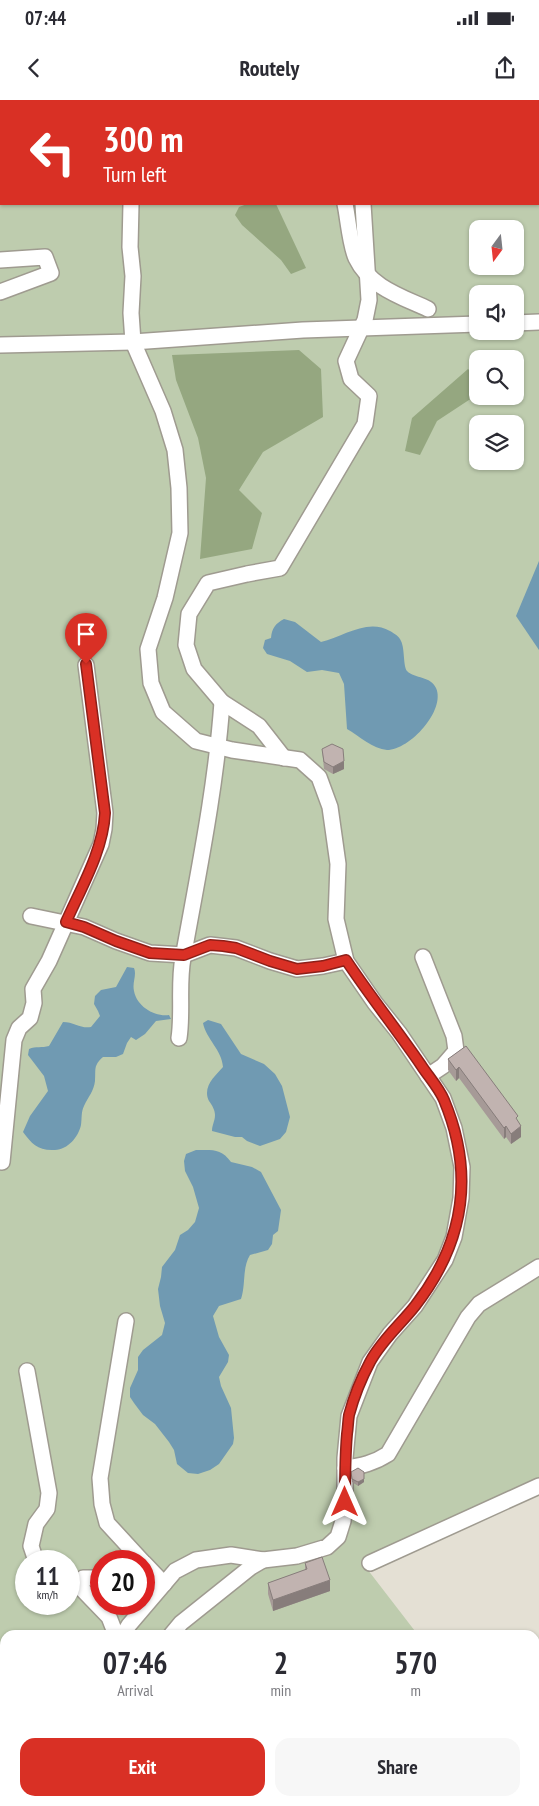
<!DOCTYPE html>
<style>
:root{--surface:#fff;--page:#f7f7f7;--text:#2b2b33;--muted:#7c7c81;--accent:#d93025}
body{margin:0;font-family:"PT Sans Narrow",sans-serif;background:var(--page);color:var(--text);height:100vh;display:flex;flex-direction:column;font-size:19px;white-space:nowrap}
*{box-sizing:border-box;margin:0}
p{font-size:16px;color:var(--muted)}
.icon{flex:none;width:28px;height:28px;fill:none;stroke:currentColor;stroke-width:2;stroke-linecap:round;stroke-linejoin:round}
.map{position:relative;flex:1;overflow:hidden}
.details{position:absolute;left:0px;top:1530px;width:540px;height:176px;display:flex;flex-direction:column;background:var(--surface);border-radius:15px 15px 0 0;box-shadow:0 1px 4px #0004}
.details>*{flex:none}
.banner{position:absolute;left:0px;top:0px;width:540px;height:105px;box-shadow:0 1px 4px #0004;background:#d93025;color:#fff;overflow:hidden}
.needle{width:32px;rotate:195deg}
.controls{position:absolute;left:469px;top:120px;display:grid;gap:10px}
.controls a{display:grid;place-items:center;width:55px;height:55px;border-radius:10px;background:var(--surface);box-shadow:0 1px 4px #0004;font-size:25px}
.speed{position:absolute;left:15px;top:1450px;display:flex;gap:10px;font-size:25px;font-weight:700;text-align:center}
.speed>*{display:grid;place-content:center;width:65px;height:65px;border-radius:50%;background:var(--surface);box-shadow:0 1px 4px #0004;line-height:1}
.speed small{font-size:12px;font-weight:400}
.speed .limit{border:8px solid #d22;background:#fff;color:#111}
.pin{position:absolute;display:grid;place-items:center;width:42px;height:42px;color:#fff;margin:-51px -21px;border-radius:50% 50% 50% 0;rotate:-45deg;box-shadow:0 0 5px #0007}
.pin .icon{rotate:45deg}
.me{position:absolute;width:55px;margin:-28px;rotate:0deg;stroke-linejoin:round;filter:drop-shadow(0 0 4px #0008)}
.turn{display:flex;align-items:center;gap:18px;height:105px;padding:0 20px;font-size:22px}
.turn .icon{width:65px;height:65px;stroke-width:2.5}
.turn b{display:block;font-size:35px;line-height:42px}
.eta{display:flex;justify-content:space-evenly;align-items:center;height:85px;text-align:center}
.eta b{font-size:30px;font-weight:600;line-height:35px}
.action{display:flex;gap:10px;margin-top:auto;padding:10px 20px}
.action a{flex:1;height:58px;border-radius:15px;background:var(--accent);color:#fff;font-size:20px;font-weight:600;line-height:58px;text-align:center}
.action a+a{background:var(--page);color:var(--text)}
.status{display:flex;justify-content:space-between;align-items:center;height:35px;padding:0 25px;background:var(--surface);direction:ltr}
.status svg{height:14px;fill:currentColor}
header{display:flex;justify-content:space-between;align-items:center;height:65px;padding:0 20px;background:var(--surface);font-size:22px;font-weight:600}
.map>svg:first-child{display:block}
</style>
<div class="status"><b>07:44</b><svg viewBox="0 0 49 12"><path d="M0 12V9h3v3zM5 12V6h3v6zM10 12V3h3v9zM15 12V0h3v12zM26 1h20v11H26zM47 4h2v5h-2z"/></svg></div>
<header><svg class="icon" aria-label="back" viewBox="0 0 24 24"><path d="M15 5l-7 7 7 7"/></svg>Routely<svg class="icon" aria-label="share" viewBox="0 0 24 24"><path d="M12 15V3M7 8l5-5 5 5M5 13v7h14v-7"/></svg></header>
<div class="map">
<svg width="539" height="1706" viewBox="0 0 539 1706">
<rect width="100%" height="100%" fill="#e4e0d4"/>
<!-- green -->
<path fill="#beccae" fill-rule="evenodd" d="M 0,0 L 539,0 L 539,1380 L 361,1461 L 418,1535 L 5,1535 L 5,1701 L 535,1701 L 535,1686 L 539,1692 L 539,1706 L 0,1706 ZM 1,1 L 539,1 L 539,104 L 1,104 ZM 478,129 L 515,129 L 515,166 L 478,166 ZM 478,194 L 515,194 L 515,231 L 478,231 ZM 478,259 L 515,259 L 515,296 L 478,296 ZM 478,324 L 515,324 L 515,361 L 478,361 ZM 26,1461 L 69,1461 L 69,1504 L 26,1504 ZM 101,1461 L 144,1461 L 144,1504 L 101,1504 Z"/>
<!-- forest -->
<g fill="#95a780">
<path d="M 247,104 L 276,104 L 306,168 L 291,174 L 281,160 L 242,125 L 235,115 L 239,107 Z"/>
<path d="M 299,250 L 321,269 L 323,317 L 263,352 L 239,390 L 262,413 L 252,449 L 200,459 L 206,378 L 198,338 L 176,280 L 172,255 Z"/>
<path d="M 468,269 L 477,277 L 477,291 L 475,296 L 437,321 L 420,355 L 405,351 L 412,318 Z"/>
</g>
<!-- water -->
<g fill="#709ab2">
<path d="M 539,461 L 539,550 L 516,516 Z"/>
<path d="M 284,519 L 295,522 L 321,542 C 343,537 367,518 390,531 C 395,534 399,536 401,541 C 405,549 403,566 407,571 C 415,579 431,576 436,588 C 446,610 410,650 387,650 C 373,649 359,636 347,629 L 344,584 L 339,573 L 322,570 L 307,572 L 290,561 L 267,554 L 263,548 L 265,540 L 271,538 C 272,528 275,524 284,519 Z"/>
<path d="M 127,867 L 134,868 C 137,875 132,882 134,891 C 137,907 155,917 169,915 L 171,919 L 156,921 L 145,934 L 136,940 L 131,937 L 127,943 L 123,954 L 116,957 L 103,957 C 93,966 96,969 95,981 C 94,991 88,997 84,1006 C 81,1012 82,1018 81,1025 C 78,1038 68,1049 55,1050 C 38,1051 32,1044 23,1032 L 30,1016 L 48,991 L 44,976 L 28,955 L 29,949 C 36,946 42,948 49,946 L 63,922 C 74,922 81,929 91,927 L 100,916 L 98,911 L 94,904 L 95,896 L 101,890 L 116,887 Z"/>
<path d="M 208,920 L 221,924 L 241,954 L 264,964 L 275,974 L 282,986 L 290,1017 L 286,1032 L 280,1039 L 260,1046 L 247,1041 L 242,1037 L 235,1037 L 212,1031 C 212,1025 215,1021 215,1015 C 215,1010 212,1005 209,1001 C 202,987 215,976 223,967 C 222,950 206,939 203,923 Z"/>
<path d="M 196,1050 C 212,1050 221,1048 231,1062 L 252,1067 L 261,1072 L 281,1110 L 278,1131 L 273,1135 L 272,1144 L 268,1150 L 250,1155 C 242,1168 246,1184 241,1199 L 219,1206 L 213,1216 L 219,1237 L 229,1255 L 228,1262 L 219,1277 L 221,1286 L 231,1308 L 234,1338 L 233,1344 L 219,1364 L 210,1370 L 198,1374 L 188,1373 L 177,1364 L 174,1350 L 169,1342 L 155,1324 L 143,1315 L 134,1303 L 130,1297 L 130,1288 L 138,1270 L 138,1257 L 143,1250 L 162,1235 L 165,1223 L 160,1206 L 158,1189 L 161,1177 L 162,1167 L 175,1150 L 180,1135 L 188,1130 L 195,1122 L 199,1108 L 193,1087 L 185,1071 L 184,1061 L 186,1054 Z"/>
</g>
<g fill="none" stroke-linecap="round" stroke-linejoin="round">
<!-- minor casing -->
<g stroke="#9f9b90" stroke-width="18">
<g id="minor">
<path d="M 130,0 L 130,1"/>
<path d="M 326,1 L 326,0"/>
<path d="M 345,104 C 348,118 350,145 356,158 C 370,187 400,196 428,209"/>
<path d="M 0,160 L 45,157 L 51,173 L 0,192"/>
<path d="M 515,223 L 539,222"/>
<path d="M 0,245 L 133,242 L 303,230 L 478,224"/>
<path d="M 284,658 L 259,626 L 222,602 L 194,569 L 186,545 L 189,514 L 208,483 L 247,474 L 280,468 L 365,324 L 369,296 L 351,279 L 346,261 L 365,220 L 369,200 L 363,104"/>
<path d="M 31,816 L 84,827 L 116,841 L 150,853 L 184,855 L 210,845 L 236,848 L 270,861 L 297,869 L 323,866 L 346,861"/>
<path d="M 423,857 L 454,936 L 456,951 L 443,966 L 428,976"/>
<path d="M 179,938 C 183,912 178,884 183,858 C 198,774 216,688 222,602"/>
<path d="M 2,1062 L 14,940 L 19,928 L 30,918 L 34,903 L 33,889 L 49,861 L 101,744 L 104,729 L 105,713 L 86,565"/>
<path d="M 126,1221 L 100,1378 L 102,1404 L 107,1423 L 142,1461"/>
<path d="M 27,1271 L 49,1393 L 47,1409 L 36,1424 L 31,1446 L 36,1461"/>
<path d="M 345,1368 C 362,1366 374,1363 388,1354 L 468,1217 L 479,1204 L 539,1167"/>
<path d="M 144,1463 L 164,1484"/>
<path d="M 370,1463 L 539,1386"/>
<path d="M 101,1478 L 83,1478 L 78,1483 L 80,1487 L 109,1517 L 116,1535"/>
<path d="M 123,1535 L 129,1525 L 175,1471 L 196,1460 L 231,1455 L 263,1460 L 297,1456 L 327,1447 L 338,1437 L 343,1421 L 345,1402 L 345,1358 L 349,1316 L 370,1262 L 390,1234 L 415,1206 L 445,1160 L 454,1137 L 461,1098 L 462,1067 L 454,1028 L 443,998 L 399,933 L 375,903 L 346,861 L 336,819 L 338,764 L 330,707 L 319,677 L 300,660 L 232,650 L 196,641 L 163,612 L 151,583 L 148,549 L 165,498 L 180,433 L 179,388 L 175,350 L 163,311 L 133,242 L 131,213 L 133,176 L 130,147 L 131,104"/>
<path d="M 171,1535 L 181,1523 L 251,1467 L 263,1460"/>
<path d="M 66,1706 L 67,1701"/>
</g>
</g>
<!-- minor -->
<use href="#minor" stroke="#fff" stroke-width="15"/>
</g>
<!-- wall -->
<g fill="#a69a97">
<path d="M 322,649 L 344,669 L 333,674 L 324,669 Z"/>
<path d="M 466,946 L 518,1022 L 521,1037 L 511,1044 L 506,1037 L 504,1039 L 459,978 L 456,981 L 448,970 L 448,959 Z"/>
<path d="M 351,1372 L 364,1372 L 364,1382 L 358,1386 L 352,1382 Z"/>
<path d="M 305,1463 L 330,1491 L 273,1511 L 268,1494 L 268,1483 L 305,1470 Z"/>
</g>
<!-- shaded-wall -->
<g fill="#877d7b">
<path d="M 344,661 L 344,669 L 333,674 L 333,667 Z"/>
<path d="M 459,967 L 459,978 L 456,981 L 456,970 Z"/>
<path d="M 506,1026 L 506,1037 L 504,1039 L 504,1028 Z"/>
<path d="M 521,1026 L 521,1037 L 511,1044 L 511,1034 Z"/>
<path d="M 364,1379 L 364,1382 L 358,1386 L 358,1382 Z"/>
<path d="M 330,1480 L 330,1491 L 273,1511 L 273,1500 Z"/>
</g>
<!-- building -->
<g fill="#c1b3b0" stroke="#877d7b">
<path d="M 332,644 L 343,649 L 344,661 L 333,667 L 324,662 L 322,649 Z"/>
<path d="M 466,946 L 518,1016 L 516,1018 L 521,1026 L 511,1034 L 506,1026 L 504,1028 L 459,967 L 456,970 L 448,959 Z"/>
<path d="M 358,1368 L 364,1372 L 364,1379 L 358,1382 L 352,1379 L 351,1372 Z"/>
<path d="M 322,1457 L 330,1480 L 273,1500 L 268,1483 L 307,1469 L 305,1463 Z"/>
</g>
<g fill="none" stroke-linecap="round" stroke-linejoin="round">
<!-- route casing -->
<g stroke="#8d1f18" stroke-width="12">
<path id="route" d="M 86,564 L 105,713 C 103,751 81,788 66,822 L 84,827 L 116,841 L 150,853 L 184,855 L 210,845 L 223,846 L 236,848 L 270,861 L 297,869 L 323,866 L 346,860 C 370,896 397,930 421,965 C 428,976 439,988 444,1000 C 475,1074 464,1143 415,1206 C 400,1225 381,1241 370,1262 C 362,1277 353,1300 349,1315 C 348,1321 348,1328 347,1334 C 345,1357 345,1380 345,1402"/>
</g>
<!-- route -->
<use href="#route" stroke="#d93025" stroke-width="9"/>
</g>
</svg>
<div class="controls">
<a><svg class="needle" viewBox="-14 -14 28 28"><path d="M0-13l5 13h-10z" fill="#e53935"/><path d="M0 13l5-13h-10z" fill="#7c7c81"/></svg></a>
<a><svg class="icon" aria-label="sound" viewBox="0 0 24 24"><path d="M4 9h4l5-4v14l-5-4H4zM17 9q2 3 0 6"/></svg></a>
<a><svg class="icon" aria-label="search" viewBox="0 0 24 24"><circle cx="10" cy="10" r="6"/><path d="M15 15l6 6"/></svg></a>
<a><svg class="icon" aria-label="layers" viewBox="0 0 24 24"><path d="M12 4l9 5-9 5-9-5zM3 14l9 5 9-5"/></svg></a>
</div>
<div class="speed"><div>11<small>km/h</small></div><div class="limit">20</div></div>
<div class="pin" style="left:86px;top:564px;background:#d93025"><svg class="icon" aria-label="arrive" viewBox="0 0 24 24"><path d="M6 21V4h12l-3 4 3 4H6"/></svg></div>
<svg class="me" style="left:345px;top:1402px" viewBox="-20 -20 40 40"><path d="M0-17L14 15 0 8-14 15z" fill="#d93025" stroke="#fff" stroke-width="4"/></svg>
<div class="banner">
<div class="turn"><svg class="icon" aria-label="left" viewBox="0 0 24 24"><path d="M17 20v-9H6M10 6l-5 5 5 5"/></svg><div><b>300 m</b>Turn left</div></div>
</div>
<section class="details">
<div class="eta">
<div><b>07:46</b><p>Arrival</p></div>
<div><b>2</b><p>min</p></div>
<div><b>570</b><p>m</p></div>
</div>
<div class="action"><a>Exit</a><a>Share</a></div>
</section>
</div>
